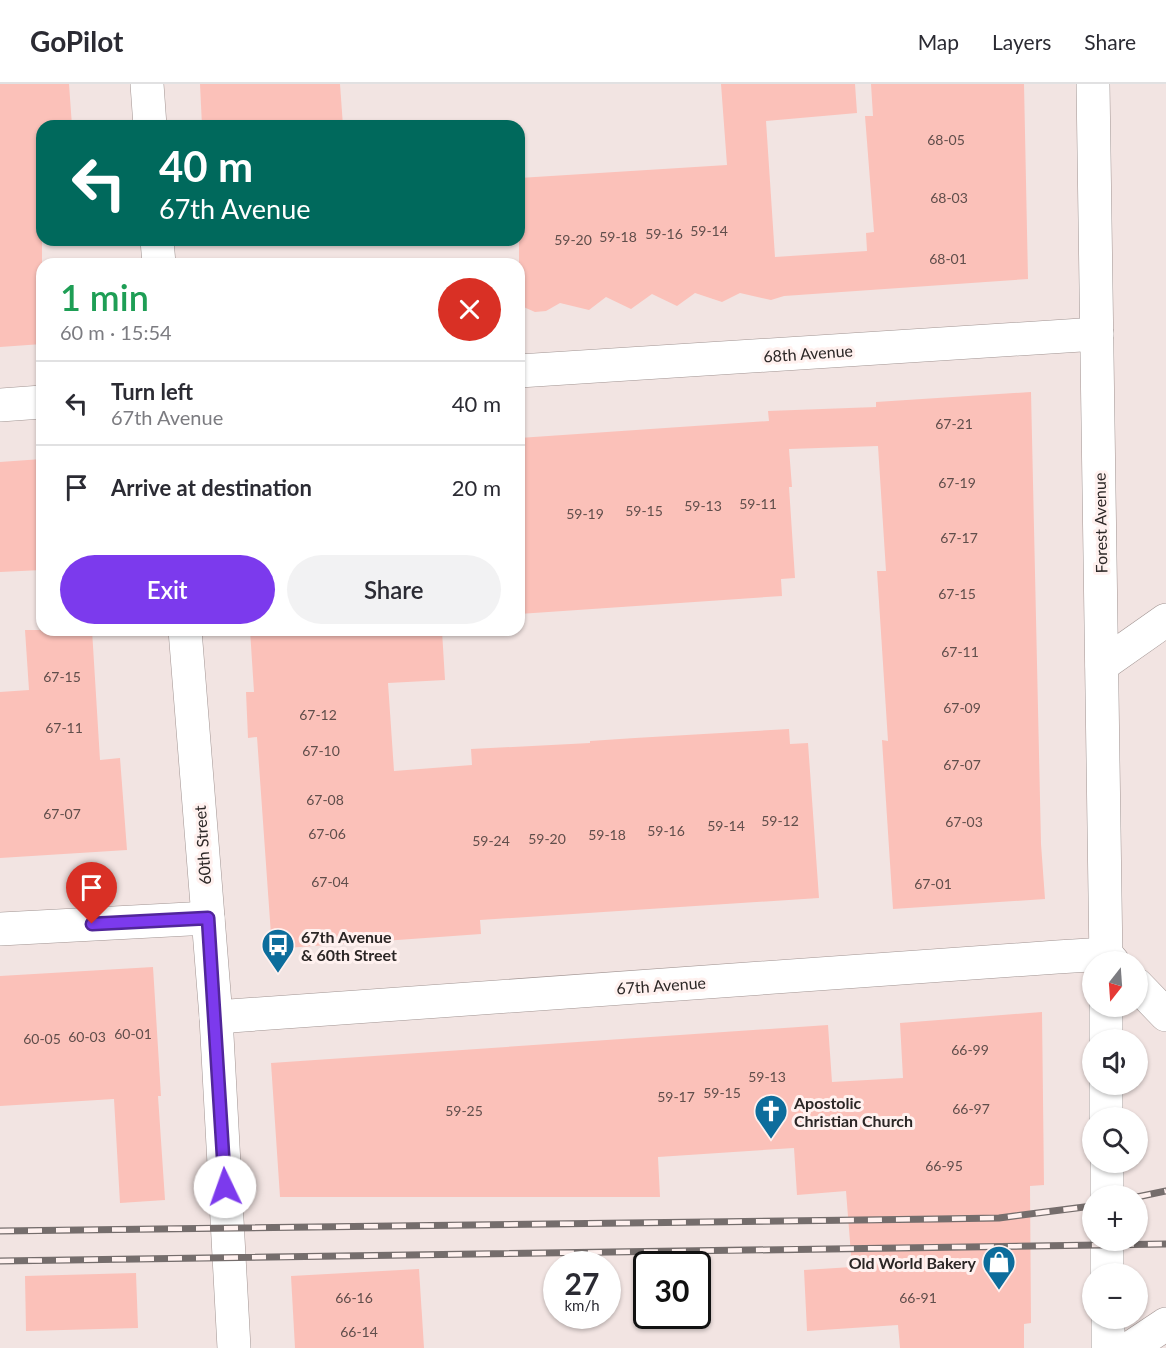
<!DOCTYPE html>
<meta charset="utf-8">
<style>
:root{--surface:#fff;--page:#f2f2f3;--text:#2b2b33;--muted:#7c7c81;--line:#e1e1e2;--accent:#7c3aed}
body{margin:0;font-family:Lato,sans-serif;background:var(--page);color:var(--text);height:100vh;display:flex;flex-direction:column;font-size:22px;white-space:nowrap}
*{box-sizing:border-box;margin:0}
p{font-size:20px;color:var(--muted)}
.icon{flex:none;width:33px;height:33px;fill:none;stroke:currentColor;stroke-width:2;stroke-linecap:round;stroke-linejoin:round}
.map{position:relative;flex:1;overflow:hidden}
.panel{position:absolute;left:36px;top:174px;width:489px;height:378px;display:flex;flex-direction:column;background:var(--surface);border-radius:18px;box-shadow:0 2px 4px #0004}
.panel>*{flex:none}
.top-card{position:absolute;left:36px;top:36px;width:489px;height:126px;border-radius:18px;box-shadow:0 2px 4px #0004;background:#00695c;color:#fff;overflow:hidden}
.needle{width:39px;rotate:197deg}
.tools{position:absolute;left:1082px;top:867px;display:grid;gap:12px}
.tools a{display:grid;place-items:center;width:66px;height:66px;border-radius:50%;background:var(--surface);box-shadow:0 2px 4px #0004;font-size:30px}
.speed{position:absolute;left:543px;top:1167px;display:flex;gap:12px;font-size:30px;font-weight:700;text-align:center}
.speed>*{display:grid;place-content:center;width:78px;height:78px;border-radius:50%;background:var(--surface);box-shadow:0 2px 4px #0004;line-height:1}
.speed small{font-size:15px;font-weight:400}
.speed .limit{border:3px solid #111;border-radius:9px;background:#fff;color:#111}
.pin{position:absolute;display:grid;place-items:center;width:51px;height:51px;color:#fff;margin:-62px -26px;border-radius:50% 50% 50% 0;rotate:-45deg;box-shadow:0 0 6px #0007}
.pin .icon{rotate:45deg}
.me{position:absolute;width:66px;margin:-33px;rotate:357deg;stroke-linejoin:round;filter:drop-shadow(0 0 4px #0008)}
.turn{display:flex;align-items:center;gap:21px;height:126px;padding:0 24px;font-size:27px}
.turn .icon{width:78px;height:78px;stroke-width:2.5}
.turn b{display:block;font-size:42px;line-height:51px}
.round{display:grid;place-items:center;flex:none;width:63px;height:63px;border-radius:32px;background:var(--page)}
.head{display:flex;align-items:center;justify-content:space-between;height:102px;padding:0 24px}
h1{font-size:36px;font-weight:600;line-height:45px;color:#1e9e55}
.cta{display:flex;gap:12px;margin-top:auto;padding:12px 24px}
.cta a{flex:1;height:69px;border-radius:36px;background:var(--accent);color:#fff;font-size:24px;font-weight:600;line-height:69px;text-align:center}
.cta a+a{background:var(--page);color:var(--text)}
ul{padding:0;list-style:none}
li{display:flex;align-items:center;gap:18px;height:84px;padding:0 24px;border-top:2px solid var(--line)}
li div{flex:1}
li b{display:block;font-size:22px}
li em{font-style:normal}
header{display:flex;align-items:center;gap:36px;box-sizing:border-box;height:84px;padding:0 30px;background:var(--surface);border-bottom:2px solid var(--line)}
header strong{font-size:28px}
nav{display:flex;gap:33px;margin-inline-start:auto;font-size:21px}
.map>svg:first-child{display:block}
</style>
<header>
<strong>GoPilot</strong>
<nav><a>Map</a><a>Layers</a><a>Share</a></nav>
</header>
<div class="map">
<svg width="1166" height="1264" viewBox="0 0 1166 1264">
<rect width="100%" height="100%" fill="#f2e4e2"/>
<!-- building -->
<g fill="#fbc1b9">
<path d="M 0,0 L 69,0 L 72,42 L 42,42 L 42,260 L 0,263 Z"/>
<path d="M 200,0 L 340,0 L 343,42 L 202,42 Z"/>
<path d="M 721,0 L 855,0 L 857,29 L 766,37 L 775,173 L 867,167 L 866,149 L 874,148 L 865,32 L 873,32 L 871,0 L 1024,0 L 1028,195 L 784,212 L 771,216 L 740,209 L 722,218 L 695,209 L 677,222 L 652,210 L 631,225 L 606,213 L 589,226 L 560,219 L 546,227 L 535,228 L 519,221 L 519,94 L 727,81 Z"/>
<path d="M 1031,308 L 1041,760 L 1045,815 L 893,825 L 882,656 L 888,657 L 877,487 L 886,487 L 878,362 L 789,365 L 792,403 L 789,403 L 795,494 L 781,495 L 782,512 L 519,530 L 519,354 L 769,337 L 768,327 L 876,323 L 876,318 Z"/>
<path d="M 42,375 L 42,486 L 0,488 L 0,378 Z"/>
<path d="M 25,546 L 92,546 L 100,676 L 120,674 L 127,766 L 0,774 L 0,608 L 29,606 Z"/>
<path d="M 250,546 L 359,546 L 360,552 L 442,547 L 445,596 L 388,599 L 394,687 L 472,681 L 471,665 L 590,659 L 590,657 L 635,654 L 789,645 L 790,660 L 808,659 L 819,814 L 480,836 L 481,850 L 272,865 L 257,653 L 248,654 L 246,608 L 254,608 Z"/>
<path d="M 153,883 L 161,1012 L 158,1012 L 165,1116 L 120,1119 L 114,1015 L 0,1022 L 0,892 Z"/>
<path d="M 1042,928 L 1044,1101 L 1030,1102 L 1031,1239 L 1024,1240 L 1024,1264 L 900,1264 L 898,1241 L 807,1247 L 804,1186 L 852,1183 L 846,1107 L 797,1111 L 794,1064 L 658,1073 L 660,1113 L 280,1113 L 271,979 L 828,941 L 832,998 L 903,994 L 900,939 Z"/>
<path d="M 419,1185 L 424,1264 L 295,1264 L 291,1192 Z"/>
<path d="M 136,1189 L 138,1244 L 26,1247 L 25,1192 Z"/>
</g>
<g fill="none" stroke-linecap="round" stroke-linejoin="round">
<!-- minor casing -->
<g stroke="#a19492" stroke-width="34">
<g id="minor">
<path d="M 147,0 L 150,42"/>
<path d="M 157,156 L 159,180"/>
<path d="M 519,287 L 1097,250"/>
<path d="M 0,321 L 42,318"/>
<path d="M 185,546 L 216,933 L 234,1264"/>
<path d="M 1102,581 L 1166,536"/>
<path d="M 0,845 L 208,834"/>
<path d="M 1137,901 L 1166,931"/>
<path d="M 216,933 L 1057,873 L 1106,870 L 1113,878"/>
<path d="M 1130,1264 L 1166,1240"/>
</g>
</g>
<!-- tertiary casing -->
<g stroke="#a19492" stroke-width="34">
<g id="tertiary">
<path d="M 1093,0 L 1106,878"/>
<path d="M 1106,922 L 1106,956"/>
<path d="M 1106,1000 L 1106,1034"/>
<path d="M 1107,1078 L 1107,1112"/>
<path d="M 1107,1156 L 1107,1190"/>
<path d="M 1108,1234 L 1108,1264"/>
</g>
</g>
<!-- minor -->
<use href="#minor" stroke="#fff" stroke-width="33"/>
<!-- tertiary -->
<use href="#tertiary" stroke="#fff" stroke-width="33"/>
<!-- rail casing -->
<g stroke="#756d6c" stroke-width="7">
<g id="rail">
<path d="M 1137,1113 L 1166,1107"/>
<path d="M 0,1147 L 937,1135 L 999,1134 L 1092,1122"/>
<path d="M 0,1177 L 1166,1160"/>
</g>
</g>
<!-- rail -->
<use href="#rail" stroke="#fff1ef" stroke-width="4.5" stroke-dasharray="14" stroke-linecap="butt"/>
</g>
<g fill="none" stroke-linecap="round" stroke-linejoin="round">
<!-- route casing -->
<g stroke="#51269a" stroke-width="15">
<path id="route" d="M 92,840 L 208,834 L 225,1103"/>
</g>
<!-- route -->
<use href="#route" stroke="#7c3aed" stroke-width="10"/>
</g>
<!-- icons -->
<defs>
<g id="bus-pin" transform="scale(1.725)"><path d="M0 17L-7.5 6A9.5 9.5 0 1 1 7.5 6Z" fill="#0d6d9c" stroke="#fff1ef"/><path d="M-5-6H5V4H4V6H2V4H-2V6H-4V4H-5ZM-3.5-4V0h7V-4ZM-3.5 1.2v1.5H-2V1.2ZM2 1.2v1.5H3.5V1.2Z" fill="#fff"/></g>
<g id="church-pin" transform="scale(1.725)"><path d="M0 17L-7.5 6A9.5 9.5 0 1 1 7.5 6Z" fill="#0d6d9c" stroke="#fff1ef"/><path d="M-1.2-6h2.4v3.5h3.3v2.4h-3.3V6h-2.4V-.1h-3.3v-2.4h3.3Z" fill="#fff"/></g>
<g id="shop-pin" transform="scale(1.725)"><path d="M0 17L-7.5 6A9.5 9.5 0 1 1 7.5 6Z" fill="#0d6d9c" stroke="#fff1ef"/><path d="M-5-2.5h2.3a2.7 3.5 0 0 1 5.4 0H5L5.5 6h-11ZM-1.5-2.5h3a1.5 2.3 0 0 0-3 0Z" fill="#fff"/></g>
</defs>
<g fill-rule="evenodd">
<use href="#bus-pin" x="278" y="861"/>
<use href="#church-pin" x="771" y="1027"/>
<use href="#shop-pin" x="999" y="1178"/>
</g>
<g text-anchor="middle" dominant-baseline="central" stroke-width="6" stroke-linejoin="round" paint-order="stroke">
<!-- number labels -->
<g font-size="14" fill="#604e4b">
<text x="946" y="55">68-05</text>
<text x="949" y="113">68-03</text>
<text x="709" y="146">59-14</text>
<text x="664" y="149">59-16</text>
<text x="618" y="152">59-18</text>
<text x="573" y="155">59-20</text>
<text x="948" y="174">68-01</text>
<text x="954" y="339">67-21</text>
<text x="957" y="398">67-19</text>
<text x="758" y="419">59-11</text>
<text x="703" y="421">59-13</text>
<text x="644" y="426">59-15</text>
<text x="585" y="429">59-19</text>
<text x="959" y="453">67-17</text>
<text x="957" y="509">67-15</text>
<text x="960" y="567">67-11</text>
<text x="62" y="592">67-15</text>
<text x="962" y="623">67-09</text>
<text x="318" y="630">67-12</text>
<text x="64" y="643">67-11</text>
<text x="321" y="666">67-10</text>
<text x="962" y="680">67-07</text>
<text x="325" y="715">67-08</text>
<text x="62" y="729">67-07</text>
<text x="780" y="736">59-12</text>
<text x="964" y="737">67-03</text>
<text x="726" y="741">59-14</text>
<text x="666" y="746">59-16</text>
<text x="327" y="749">67-06</text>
<text x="607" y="750">59-18</text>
<text x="547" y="754">59-20</text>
<text x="491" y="756">59-24</text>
<text x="330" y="797">67-04</text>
<text x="933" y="799">67-01</text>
<text x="133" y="949">60-01</text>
<text x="87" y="952">60-03</text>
<text x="42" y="954">60-05</text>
<text x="970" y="965">66-99</text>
<text x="767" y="992">59-13</text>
<text x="722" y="1008">59-15</text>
<text x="676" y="1012">59-17</text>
<text x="971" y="1024">66-97</text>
<text x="464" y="1026">59-25</text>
<text x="944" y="1081">66-95</text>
<text x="354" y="1213">66-16</text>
<text x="918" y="1213">66-91</text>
<text x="359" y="1247">66-14</text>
</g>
<!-- street labels -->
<g font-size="16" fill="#2c2726" stroke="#fff1ef">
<text transform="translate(808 269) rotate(-4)">68th Avenue</text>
<text transform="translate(1100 439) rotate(-91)">Forest Avenue</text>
<text transform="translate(202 761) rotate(-94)">60th Street</text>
<text transform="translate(661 901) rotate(-4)">67th Avenue</text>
</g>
<!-- poi labels -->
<g font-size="16" font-weight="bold" fill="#2c2726" stroke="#fff1ef" text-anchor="start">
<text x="301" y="852">67th Avenue<tspan x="301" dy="18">&amp; 60th Street</tspan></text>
<text x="794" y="1018">Apostolic<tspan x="794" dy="18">Christian Church</tspan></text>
<text x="976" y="1178" text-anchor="end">Old World Bakery</text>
</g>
</g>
</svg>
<div class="tools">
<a><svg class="needle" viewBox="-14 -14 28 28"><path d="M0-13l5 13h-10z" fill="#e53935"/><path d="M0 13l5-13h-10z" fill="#7c7c81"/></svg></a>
<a><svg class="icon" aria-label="sound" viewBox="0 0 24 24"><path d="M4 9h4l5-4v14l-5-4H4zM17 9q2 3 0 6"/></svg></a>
<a><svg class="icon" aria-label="search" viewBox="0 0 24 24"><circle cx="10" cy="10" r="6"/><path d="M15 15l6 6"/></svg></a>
<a>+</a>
<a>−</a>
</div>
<div class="speed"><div>27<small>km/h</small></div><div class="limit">30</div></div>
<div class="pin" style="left:92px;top:840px;background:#d93025"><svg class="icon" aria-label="arrive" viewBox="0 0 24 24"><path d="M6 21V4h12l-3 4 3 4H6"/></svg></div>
<svg class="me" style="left:225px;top:1103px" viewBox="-20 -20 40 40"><circle r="19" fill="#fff"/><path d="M0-13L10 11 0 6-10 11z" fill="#7c3aed"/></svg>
<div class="top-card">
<div class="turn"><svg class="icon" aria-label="left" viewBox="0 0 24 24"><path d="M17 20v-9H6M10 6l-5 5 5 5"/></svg><div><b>40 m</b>67th Avenue</div></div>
</div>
<section class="panel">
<div class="head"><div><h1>1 min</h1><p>60 m · 15:54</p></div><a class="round" style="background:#d93025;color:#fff"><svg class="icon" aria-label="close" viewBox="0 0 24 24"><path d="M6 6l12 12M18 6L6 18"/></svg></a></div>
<ul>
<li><svg class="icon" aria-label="left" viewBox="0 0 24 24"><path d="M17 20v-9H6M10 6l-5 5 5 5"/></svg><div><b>Turn left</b><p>67th Avenue</p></div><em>40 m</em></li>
<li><svg class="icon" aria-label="arrive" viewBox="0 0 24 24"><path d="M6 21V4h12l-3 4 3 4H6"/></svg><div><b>Arrive at destination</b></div><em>20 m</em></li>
</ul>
<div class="cta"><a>Exit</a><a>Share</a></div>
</section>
</div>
